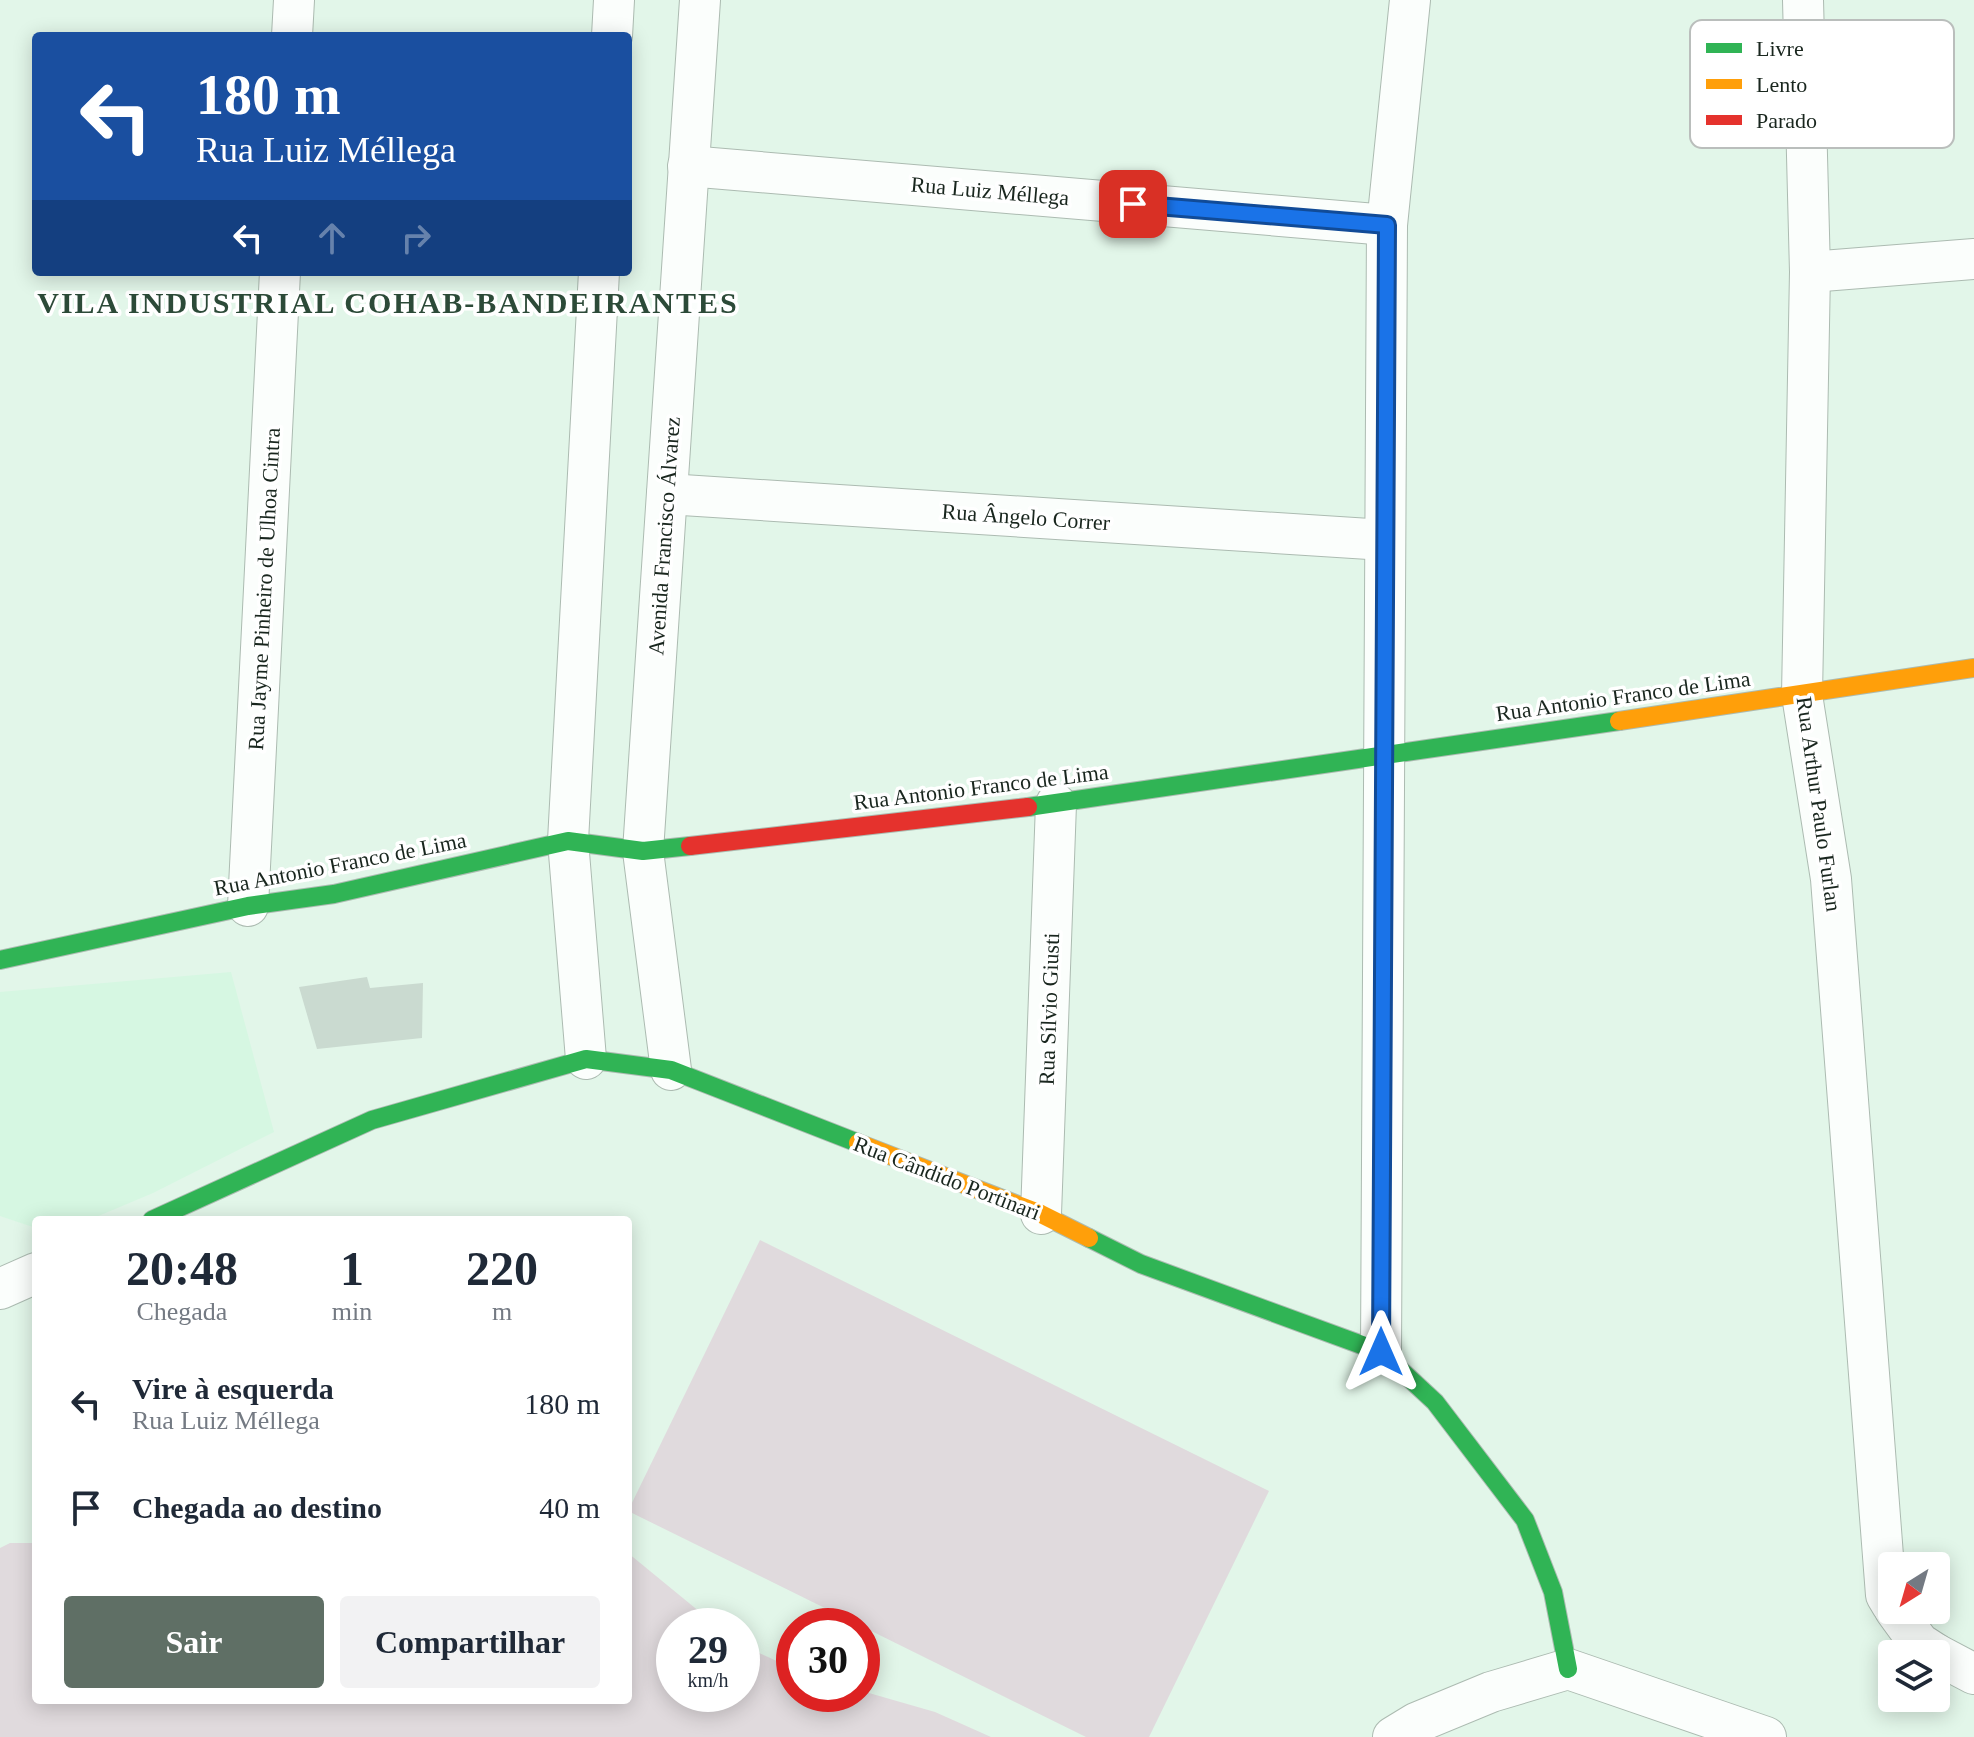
<!DOCTYPE html>
<html lang="pt">
<meta charset="utf-8">
<style>
:root{--surface:#fff;--page:#f2f2f3;--text:#1f2937;--muted:#747a83;--accent:#5f6f65}
body{margin:0;font-family:Georgia,serif;background:var(--page);color:var(--text);height:100vh;display:flex;flex-direction:column;font-size:30px;white-space:nowrap}
*{box-sizing:border-box;margin:0}
p{font-size:26px;color:var(--muted)}
.icon{flex:none;width:44px;height:44px;fill:none;stroke:currentColor;stroke-width:2;stroke-linecap:round;stroke-linejoin:round}
.map{position:relative;flex:1;overflow:hidden}
.details{position:absolute;left:32px;top:1216px;width:600px;height:488px;display:flex;flex-direction:column;background:var(--surface);border-radius:8px;box-shadow:0 4px 20px #0003}
.details>*{flex:none}
.banner{position:absolute;left:32px;top:32px;width:600px;height:244px;border-radius:8px;box-shadow:0 4px 20px #0003;background:#1a4fa0;color:#fff;overflow:hidden}
.needle{width:52px;rotate:217deg}
.buttons{position:absolute;left:1878px;top:1552px;display:grid;gap:16px}
.buttons a{display:grid;place-items:center;width:72px;height:72px;border-radius:8px;background:var(--surface);box-shadow:0 4px 20px #0003;font-size:40px}
.speed{position:absolute;left:656px;top:1608px;display:flex;gap:16px;font-size:40px;font-weight:700;text-align:center}
.speed>*{display:grid;place-content:center;width:104px;height:104px;border-radius:50%;background:var(--surface);box-shadow:0 4px 20px #0003;line-height:1}
.speed small{font-size:20px;font-weight:400}
.speed .limit{border:12px solid #d22;background:#fff;color:#111}
.pin{position:absolute;display:grid;place-items:center;width:68px;height:68px;color:#fff;margin:-34px;border-radius:16px;box-shadow:0 4px 12px #0006}
.me{position:absolute;width:88px;margin:-44px;rotate:0deg;stroke-linejoin:round;filter:drop-shadow(0 0 6px #0008)}
.turn{display:flex;align-items:center;gap:28px;height:168px;padding:0 32px;font-size:36px}
.turn .icon{width:104px;height:104px;stroke-width:2.5}
.turn b{display:block;font-size:56px;line-height:68px}
.lanes{display:flex;align-items:center;height:76px;padding:0 32px;background:#0003;justify-content:center;gap:40px;direction:ltr}
.lanes .off{opacity:.35}
.eta{display:flex;justify-content:space-evenly;align-items:center;height:136px;text-align:center}
.eta b{font-size:48px;font-weight:600;line-height:56px}
.primary-button{display:flex;gap:16px;margin-top:auto;padding:16px 32px}
.primary-button a{flex:1;height:92px;border-radius:8px;background:var(--accent);color:#fff;font-size:32px;font-weight:600;line-height:92px;text-align:center}
.primary-button a+a{background:var(--page);color:var(--text)}
ul{padding:0;list-style:none}
li{display:flex;align-items:center;gap:24px;height:104px;padding:0 32px}
li div{flex:1}
li b{display:block;font-size:30px}
li em{font-style:normal}
.map>svg:first-child{display:block}
</style>
<div class="map">
<svg width="1974" height="1737" viewBox="0 0 1974 1737">
<rect width="100%" height="100%" fill="#e2f6e9"/>
<!-- built -->
<path fill="#d6f7e2" d="M 231,972 L 274,1132 L 153,1193 L 89,1220 L 36,1220 L 36,1228 L 0,1216 L 0,992 Z"/>
<!-- green -->
<g fill="#e0dadd">
<path d="M 760,1240 L 1269,1491 L 1149,1737 L 1086,1737 L 628,1511 Z"/>
<path d="M 10,1543 L 36,1543 L 36,1700 L 628,1700 L 628,1553 L 717,1626 L 674,1626 L 674,1694 L 742,1694 L 742,1645 L 794,1669 L 794,1694 L 862,1694 L 862,1691 L 935,1712 L 991,1737 L 0,1737 L 0,1548 Z"/>
</g>
<!-- building -->
<path fill="#cadad0" d="M 367,977 L 370,988 L 423,983 L 422,1038 L 317,1049 L 299,987 Z"/>
<g fill="none" stroke-linecap="round" stroke-linejoin="round">
<!-- street casing -->
<g stroke="#acbbb1" stroke-width="42">
<g id="street">
<path d="M 1803,0 L 1810,272 L 1802,695 L 1831,879 L 1886,1595 L 1892,1605"/>
<path d="M 292,36 L 294,0"/>
<path d="M 612,36 L 614,0"/>
<path d="M 688,166 L 1387,225"/>
<path d="M 1810,272 L 1974,259"/>
<path d="M 667,494 L 1385,540"/>
<path d="M 248,906 L 280,272"/>
<path d="M 586,1059 L 568,841 L 599,272"/>
<path d="M 671,1070 L 643,851 L 700,0"/>
<path d="M 1041,1214 L 1056,804"/>
<path d="M 0,1289 L 36,1273"/>
<path d="M 1381,1352 L 1387,225 L 1410,0"/>
<path d="M 1895,1610 L 1919,1643 L 1936,1654"/>
<path d="M 1936,1654 L 1974,1674"/>
<path d="M 1393,1737 L 1416,1723 L 1491,1692 L 1568,1669 L 1766,1737"/>
</g>
</g>
<!-- fast casing -->
<g stroke="#acbbb1" stroke-width="20">
<g id="fast">
<path d="M 1028,807 L 1619,721"/>
<path d="M 0,960 L 248,906 L 334,894 L 568,841 L 643,851 L 690,846"/>
<path d="M 152,1220 L 372,1120 L 586,1059 L 671,1070 L 858,1143"/>
<path d="M 1089,1238 L 1141,1264 L 1381,1352 L 1435,1402 L 1525,1520 L 1553,1592 L 1568,1669"/>
</g>
</g>
<!-- slow casing -->
<g stroke="#acbbb1" stroke-width="20">
<g id="slow">
<path d="M 1619,721 L 1974,668"/>
<path d="M 858,1143 L 1041,1214 L 1089,1238"/>
</g>
</g>
<!-- jam casing -->
<g stroke="#acbbb1" stroke-width="20">
<path id="jam" d="M 690,846 L 1028,807"/>
</g>
<!-- street -->
<use href="#street" stroke="#fbfefc" stroke-width="40"/>
<!-- fast -->
<use href="#fast" stroke="#30b455" stroke-width="18"/>
<!-- slow -->
<use href="#slow" stroke="#ff9f0a" stroke-width="18"/>
<!-- jam -->
<use href="#jam" stroke="#e5322d" stroke-width="18"/>
</g>
<g fill="none" stroke-linecap="round" stroke-linejoin="round">
<!-- route casing -->
<g stroke="#114b97" stroke-width="20">
<path id="route" d="M 1133,204 L 1387,225 L 1381,1352"/>
</g>
<!-- route -->
<use href="#route" stroke="#1a73e8" stroke-width="14"/>
</g>
<g text-anchor="middle" dominant-baseline="central" stroke-width="7" stroke-linejoin="round" paint-order="stroke">
<!-- street labels -->
<g font-size="22" fill="#19261e" stroke="#fff">
<text transform="translate(990 191) rotate(5)">Rua Luiz Méllega</text>
<text transform="translate(1026 517) rotate(4)">Rua Ângelo Correr</text>
<text transform="translate(664 536) rotate(-86)">Avenida Francisco Álvarez</text>
<text transform="translate(264 589) rotate(-87)">Rua Jayme Pinheiro de Ulhoa Cintra</text>
<text transform="translate(1623 696) rotate(-8)">Rua Antonio Franco de Lima</text>
<text transform="translate(981 787) rotate(-7)">Rua Antonio Franco de Lima</text>
<text transform="translate(1819 804) rotate(82)">Rua Arthur Paulo Furlan</text>
<text transform="translate(340 864) rotate(-11)">Rua Antonio Franco de Lima</text>
<text transform="translate(1049 1009) rotate(-88)">Rua Sílvio Giusti</text>
<text transform="translate(947 1178) rotate(21)">Rua Cândido Portinari</text>
</g>
<!-- district labels -->
<g font-size="30" font-weight="bold" letter-spacing="2" fill="#2c4a38" stroke="#fff">
<text x="388" y="302">VILA INDUSTRIAL COHAB-BANDEIRANTES</text>
</g>
</g>
<!-- legend -->
<rect x="1690" y="20" width="264" height="128" rx="12" fill="#fff" stroke="#babebc" stroke-width="2"/>
<rect x="1706" y="43" width="36" height="10" fill="#30b455"/>
<rect x="1706" y="79" width="36" height="10" fill="#ff9f0a"/>
<rect x="1706" y="115" width="36" height="10" fill="#e5322d"/>
<g font-size="22" fill="#19261e">
<text x="1756" y="56">Livre</text>
<text x="1756" y="92">Lento</text>
<text x="1756" y="128">Parado</text>
</g>
</svg>
<div class="buttons">
<a><svg class="needle" viewBox="-14 -14 28 28"><path d="M0-13l5 13h-10z" fill="#e53935"/><path d="M0 13l5-13h-10z" fill="#747a83"/></svg></a>
<a><svg class="icon" aria-label="layers" viewBox="0 0 24 24"><path d="M12 4l9 5-9 5-9-5zM3 14l9 5 9-5"/></svg></a>
</div>
<div class="speed"><div>29<small>km/h</small></div><div class="limit">30</div></div>
<div class="pin" style="left:1133px;top:204px;background:#d93025"><svg class="icon" aria-label="arrive" viewBox="0 0 24 24"><path d="M6 21V4h12l-3 4 3 4H6"/></svg></div>
<svg class="me" style="left:1381px;top:1352px" viewBox="-20 -20 40 40"><path d="M0-17L14 15 0 8-14 15z" fill="#1a73e8" stroke="#fff" stroke-width="4"/></svg>
<div class="banner">
<div class="turn"><svg class="icon" aria-label="left" viewBox="0 0 24 24"><path d="M17 20v-9H6M10 6l-5 5 5 5"/></svg><div><b>180 m</b>Rua Luiz Méllega</div></div>
<div class="lanes"><svg class="icon" aria-label="left" viewBox="0 0 24 24"><path d="M17 20v-9H6M10 6l-5 5 5 5"/></svg><svg class="icon off" aria-label="ahead" viewBox="0 0 24 24"><path d="M12 20V5M6 11l6-6 6 6"/></svg><svg class="icon off" aria-label="right" viewBox="0 0 24 24"><path d="M7 20v-9h11M14 6l5 5-5 5"/></svg></div>
</div>
<section class="details">
<div class="eta">
<div><b>20:48</b><p>Chegada</p></div>
<div><b>1</b><p>min</p></div>
<div><b>220</b><p>m</p></div>
</div>
<ul>
<li><svg class="icon" aria-label="left" viewBox="0 0 24 24"><path d="M17 20v-9H6M10 6l-5 5 5 5"/></svg><div><b>Vire à esquerda</b><p>Rua Luiz Méllega</p></div><em>180 m</em></li>
<li><svg class="icon" aria-label="arrive" viewBox="0 0 24 24"><path d="M6 21V4h12l-3 4 3 4H6"/></svg><div><b>Chegada ao destino</b></div><em>40 m</em></li>
</ul>
<div class="primary-button"><a>Sair</a><a>Compartilhar</a></div>
</section>
</div>
